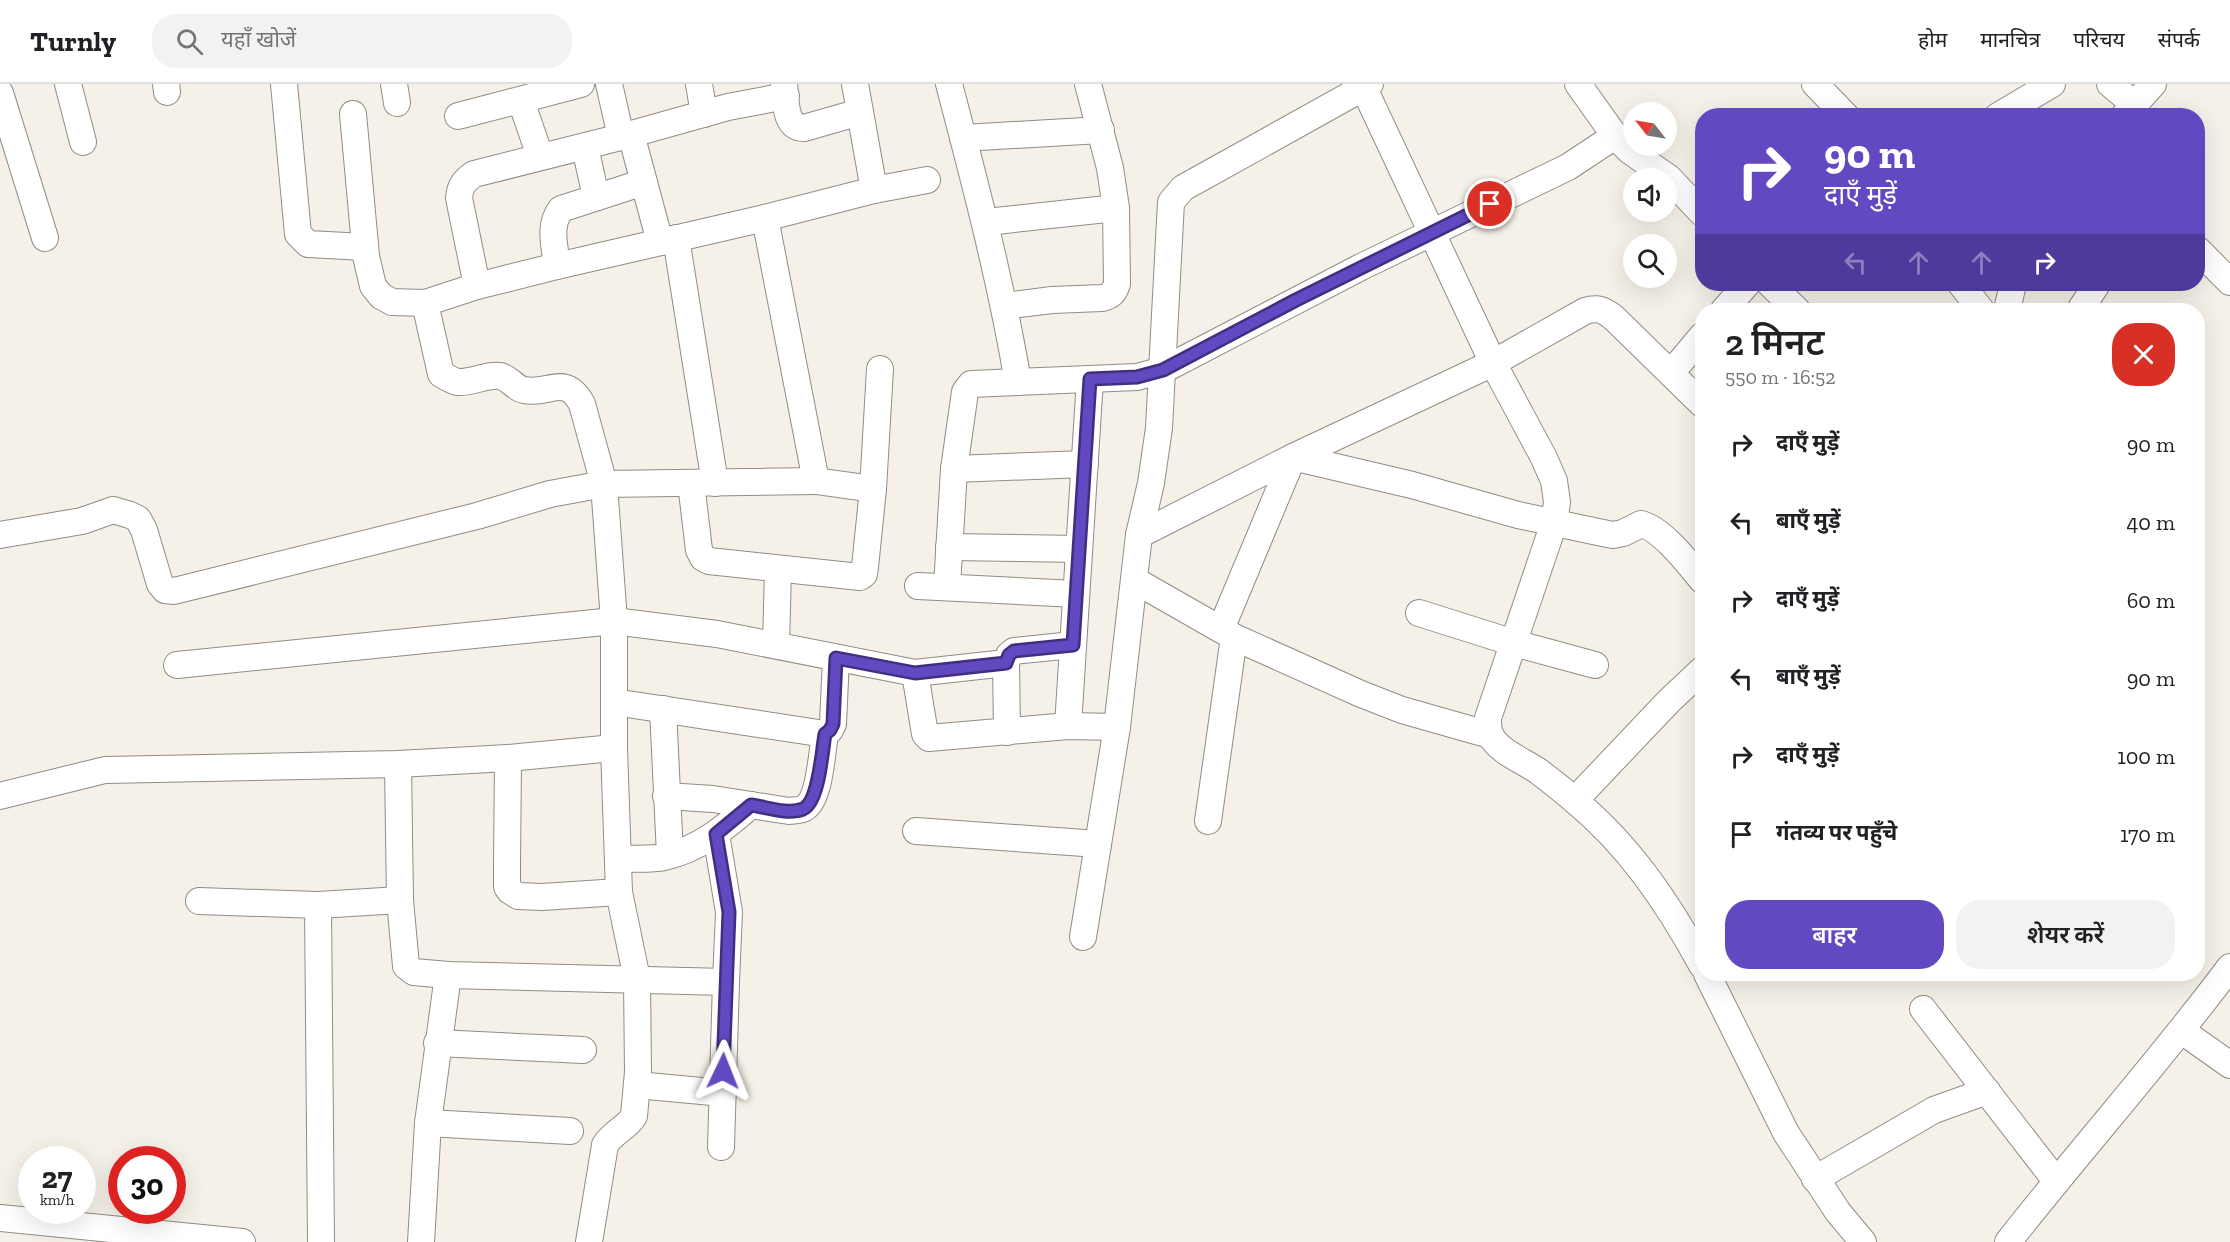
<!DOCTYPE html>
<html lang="hi">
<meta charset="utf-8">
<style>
:root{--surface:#fff;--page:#f2f2f2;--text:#202124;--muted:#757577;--line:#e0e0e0;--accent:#6249c2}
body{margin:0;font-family:"Zilla Slab","Noto Sans Devanagari",serif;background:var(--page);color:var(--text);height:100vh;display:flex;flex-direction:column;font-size:22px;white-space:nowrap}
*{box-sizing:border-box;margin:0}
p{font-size:20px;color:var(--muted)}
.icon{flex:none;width:33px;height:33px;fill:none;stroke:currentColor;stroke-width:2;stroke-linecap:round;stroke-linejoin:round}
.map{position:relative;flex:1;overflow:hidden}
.panel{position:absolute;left:1695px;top:219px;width:510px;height:678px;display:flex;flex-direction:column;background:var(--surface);border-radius:24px;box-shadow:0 6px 24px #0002}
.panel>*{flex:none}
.banner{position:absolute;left:1695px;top:24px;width:510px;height:183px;border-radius:24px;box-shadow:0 6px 24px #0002;background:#6249c2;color:#fff;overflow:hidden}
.needle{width:39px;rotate:301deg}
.buttons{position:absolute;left:1623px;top:18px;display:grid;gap:12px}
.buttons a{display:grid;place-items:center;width:54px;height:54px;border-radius:50%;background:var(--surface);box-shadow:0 6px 24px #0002;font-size:30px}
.speed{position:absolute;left:18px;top:1062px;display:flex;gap:12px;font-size:30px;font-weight:700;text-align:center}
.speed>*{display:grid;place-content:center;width:78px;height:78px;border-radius:50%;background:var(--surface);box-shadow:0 6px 24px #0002;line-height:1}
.speed small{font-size:15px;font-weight:400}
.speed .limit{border:9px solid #d22;background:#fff;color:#111}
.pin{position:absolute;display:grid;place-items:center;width:51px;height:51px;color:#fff;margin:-26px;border:3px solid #fff;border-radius:50%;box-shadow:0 2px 6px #0007}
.me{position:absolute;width:66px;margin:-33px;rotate:2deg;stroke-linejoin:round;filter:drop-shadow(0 0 4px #0008)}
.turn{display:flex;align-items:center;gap:21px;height:126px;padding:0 30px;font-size:27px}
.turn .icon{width:78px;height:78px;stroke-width:2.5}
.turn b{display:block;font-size:42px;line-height:51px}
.lanes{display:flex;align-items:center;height:57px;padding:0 30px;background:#0003;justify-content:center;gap:30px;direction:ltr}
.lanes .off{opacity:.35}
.round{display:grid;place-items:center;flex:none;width:63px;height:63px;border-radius:24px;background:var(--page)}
.headline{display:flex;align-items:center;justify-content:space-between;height:102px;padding:0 30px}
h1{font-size:36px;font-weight:600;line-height:45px}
.button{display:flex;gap:12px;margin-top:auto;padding:12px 30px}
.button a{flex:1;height:69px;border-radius:24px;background:var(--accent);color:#fff;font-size:24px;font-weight:600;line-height:69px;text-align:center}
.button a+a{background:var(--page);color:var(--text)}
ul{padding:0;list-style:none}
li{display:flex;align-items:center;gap:18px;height:78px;padding:0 30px}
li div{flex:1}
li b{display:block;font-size:22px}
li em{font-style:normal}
header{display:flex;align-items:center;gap:36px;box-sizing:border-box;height:84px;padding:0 30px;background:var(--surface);border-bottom:2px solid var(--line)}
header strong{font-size:28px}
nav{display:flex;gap:33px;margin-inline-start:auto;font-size:21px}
.search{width:420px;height:54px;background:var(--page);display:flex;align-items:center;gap:15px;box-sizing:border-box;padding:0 21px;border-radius:24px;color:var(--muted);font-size:22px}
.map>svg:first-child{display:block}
</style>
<header>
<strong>Turnly</strong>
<div class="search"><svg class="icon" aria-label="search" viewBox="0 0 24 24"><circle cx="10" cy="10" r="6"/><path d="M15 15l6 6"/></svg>यहाँ खोजें</div>
<nav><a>होम</a><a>मानचित्र</a><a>परिचय</a><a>संपर्क</a></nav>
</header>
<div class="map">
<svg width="2230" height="1158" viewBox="0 0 2230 1158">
<rect width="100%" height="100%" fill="#f6f1e8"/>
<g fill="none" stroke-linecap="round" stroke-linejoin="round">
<!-- minor casing -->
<g stroke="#918c84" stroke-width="28">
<g id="minor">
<path d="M 68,0 L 83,58"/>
<path d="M 166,0 L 167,8"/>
<path d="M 284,0 L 298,150 L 308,160 L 365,163"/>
<path d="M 394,0 L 397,19"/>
<path d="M 609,0 L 621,53"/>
<path d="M 699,0 L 704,30"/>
<path d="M 784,0 C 786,16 784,44 804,44 L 860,28"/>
<path d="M 855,0 L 874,106"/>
<path d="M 949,0 C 975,99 1001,197 1018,298"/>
<path d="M 1362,0 L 1493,279 L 1544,374 L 1554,397 L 1557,418 L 1554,439 L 1488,634 C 1488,640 1488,647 1491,652 C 1499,668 1524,677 1538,687 C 1550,696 1563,706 1574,716 C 1629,761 1668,819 1702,881"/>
<path d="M 1578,0 L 1615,52 L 1630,67 L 1669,94 L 1702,129"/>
<path d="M 1815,0 L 1846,32"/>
<path d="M 2110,0 L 2134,20"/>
<path d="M 0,9 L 45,154"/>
<path d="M 521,17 L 540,72"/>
<path d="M 353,30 L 366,172 L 373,202 L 381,212 L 392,218 L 425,219 L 477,202 L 557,182 L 765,134 L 874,106 L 927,96"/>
<path d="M 458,32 L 581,0"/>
<path d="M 1998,32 L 2052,0"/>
<path d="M 2124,32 L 2153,0"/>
<path d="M 631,50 L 660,158"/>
<path d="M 963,54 L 1101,46"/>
<path d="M 585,63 L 596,113"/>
<path d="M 986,138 L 1116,124"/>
<path d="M 676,154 L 715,399"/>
<path d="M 2198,166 L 2230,198"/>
<path d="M 557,182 C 555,162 548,142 561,125 L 644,98"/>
<path d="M 1770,200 L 1797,226"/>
<path d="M 1961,200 L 1981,226"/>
<path d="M 477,202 L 459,114 C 460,102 464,97 474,90 L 621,53 L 728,23 L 786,12"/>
<path d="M 425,219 L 441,290 C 446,293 453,297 458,298 C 472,299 487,290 500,292 C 510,294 514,304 524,306 C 550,311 565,289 582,320 L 604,400 L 614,537 L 614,664 L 619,808 L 637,895 L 638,988 L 634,1032 C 627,1044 613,1048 605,1061 L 589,1158"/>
<path d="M 1004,222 L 1052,216 L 1102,214 C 1111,212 1114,209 1117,200 L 1116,124 L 1110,84 L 1088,0"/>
<path d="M 1724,226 L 1747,200"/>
<path d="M 2007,226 L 2013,200"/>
<path d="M 2080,226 L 2097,200"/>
<path d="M 1671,289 L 1702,252"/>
<path d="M 954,385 L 1085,380"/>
<path d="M 816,397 L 873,405"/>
<path d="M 691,399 L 699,466 L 703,474 L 709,477 L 860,493 L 864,490 L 865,483 L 873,405 L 880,285"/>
<path d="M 0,451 L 82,437 L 113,426 L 130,431 L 138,435 L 144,446 L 160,500 L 165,506 L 174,507 L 477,432 L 550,410 L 604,400 L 816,397 L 765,134"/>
<path d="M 1139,451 L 1151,399 L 1159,344 L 1171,118 L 1183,104 L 1370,0"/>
<path d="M 949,463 L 1079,465"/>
<path d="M 1134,496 L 1234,553 L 1361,610 L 1402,626 L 1490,651"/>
<path d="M 918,502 L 1076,510"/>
<path d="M 947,503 L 954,385 L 965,308 L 971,300 L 1137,293 L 1163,286 L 1361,183 L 1568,83 L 1615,52"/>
<path d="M 1419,529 L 1514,559 L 1595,581"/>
<path d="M 1221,545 L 1293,373 L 1412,401 L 1518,431 L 1598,448 L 1613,451 L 1623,449 L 1641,440 C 1662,445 1688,479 1702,496"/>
<path d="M 776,561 L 778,486"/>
<path d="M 1006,579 L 1007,648"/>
<path d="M 177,581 L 614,537 L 717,550 L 915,589 L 1006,579 L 1009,571 L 1014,567 L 1073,561"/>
<path d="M 915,589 L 925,650 L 929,654 L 1068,642 L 1117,643"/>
<path d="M 614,618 L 825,650 L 830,646 L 833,640 L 836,574"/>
<path d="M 663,625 L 670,771"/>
<path d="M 1068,642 L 1090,295"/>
<path d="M 508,674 L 507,783 L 507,803 L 510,807 L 518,812 L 542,813 L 619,808"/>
<path d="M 398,680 L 400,816 L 406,882 L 414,888 L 448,891 L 726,898 L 721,1063"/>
<path d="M 0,712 L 105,686 L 398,680 L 508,674 L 614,664"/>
<path d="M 666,712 L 713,715 L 789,727 C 795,726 802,727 807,722 C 820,711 822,667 825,650"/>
<path d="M 1575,716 L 1669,617 L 1702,586"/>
<path d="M 1208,737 L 1234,553"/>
<path d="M 916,747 L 1098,760"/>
<path d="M 716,750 L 729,828 L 726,898"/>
<path d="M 618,775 C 633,774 650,776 664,773 C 698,766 726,743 751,721"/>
<path d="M 199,817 L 318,821"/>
<path d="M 1083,853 L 1117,643 L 1139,451 L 1293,373 L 1493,279 L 1585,227 C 1598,223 1604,226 1614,234 L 1702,320"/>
<path d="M 1707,890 L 1786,1049 L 1838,1128 L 1863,1158"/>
<path d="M 1923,925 L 2056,1097"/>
<path d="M 2182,947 L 2230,981"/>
<path d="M 437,959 L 583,966"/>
<path d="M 637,1001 L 723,1009"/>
<path d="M 428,1039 L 570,1047"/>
<path d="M 1815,1095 L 1934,1026 L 1987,1007"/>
<path d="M 0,1134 L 242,1158"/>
<path d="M 321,1158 L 318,821 L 400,816"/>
<path d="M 421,1158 L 428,1039 L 448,891"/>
<path d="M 2008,1158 C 2081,1065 2159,978 2230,883"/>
</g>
</g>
<!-- minor -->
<use href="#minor" stroke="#fff" stroke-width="26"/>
</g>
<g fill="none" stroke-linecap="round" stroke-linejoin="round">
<!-- route casing -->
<g stroke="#402f7e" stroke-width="15">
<path id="route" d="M 723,987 L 729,828 L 716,750 L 751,721 C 766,723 788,731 803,725 C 819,718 822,667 825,650 L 830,646 L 833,640 L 836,574 L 915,589 L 1006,579 L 1009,571 L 1014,567 L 1073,561 L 1090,295 L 1137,293 L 1163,286 L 1296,216 L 1490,120"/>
</g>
<!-- route -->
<use href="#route" stroke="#6249c2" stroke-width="10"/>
</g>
</svg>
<div class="buttons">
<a><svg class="needle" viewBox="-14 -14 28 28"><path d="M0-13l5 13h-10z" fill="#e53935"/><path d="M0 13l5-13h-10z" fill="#757577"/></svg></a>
<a><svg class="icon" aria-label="sound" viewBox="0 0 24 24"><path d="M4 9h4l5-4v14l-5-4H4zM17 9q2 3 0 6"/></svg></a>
<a><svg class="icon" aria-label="search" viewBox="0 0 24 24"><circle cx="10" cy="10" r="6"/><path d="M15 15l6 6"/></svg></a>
</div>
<div class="speed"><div>27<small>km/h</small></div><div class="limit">30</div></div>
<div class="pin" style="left:1490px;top:120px;background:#d93025"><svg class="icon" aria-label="arrive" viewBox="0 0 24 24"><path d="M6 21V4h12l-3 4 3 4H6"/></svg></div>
<svg class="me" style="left:723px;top:987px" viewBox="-20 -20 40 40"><path d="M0-17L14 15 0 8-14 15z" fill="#6249c2" stroke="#fff" stroke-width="4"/></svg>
<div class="banner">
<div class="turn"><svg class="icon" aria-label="right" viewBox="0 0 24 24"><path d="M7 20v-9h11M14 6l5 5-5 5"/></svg><div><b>90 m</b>दाएँ मुड़ें</div></div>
<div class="lanes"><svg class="icon off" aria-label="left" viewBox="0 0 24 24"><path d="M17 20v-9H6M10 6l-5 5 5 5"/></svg><svg class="icon off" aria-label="ahead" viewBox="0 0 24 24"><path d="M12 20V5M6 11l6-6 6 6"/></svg><svg class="icon off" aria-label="ahead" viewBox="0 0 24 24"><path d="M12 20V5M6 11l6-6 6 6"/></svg><svg class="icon" aria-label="right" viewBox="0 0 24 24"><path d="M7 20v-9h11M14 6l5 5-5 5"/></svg></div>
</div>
<section class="panel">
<div class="headline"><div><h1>2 मिनट</h1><p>550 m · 16:52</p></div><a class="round" style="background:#d93025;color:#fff"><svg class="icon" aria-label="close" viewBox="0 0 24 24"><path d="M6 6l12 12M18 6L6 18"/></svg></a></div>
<ul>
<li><svg class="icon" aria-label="right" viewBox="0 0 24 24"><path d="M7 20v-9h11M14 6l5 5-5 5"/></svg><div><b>दाएँ मुड़ें</b></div><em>90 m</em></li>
<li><svg class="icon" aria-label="left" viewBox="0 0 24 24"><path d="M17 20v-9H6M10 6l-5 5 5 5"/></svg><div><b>बाएँ मुड़ें</b></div><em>40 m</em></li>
<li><svg class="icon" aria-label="right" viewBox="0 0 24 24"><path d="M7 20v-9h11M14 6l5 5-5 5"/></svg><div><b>दाएँ मुड़ें</b></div><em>60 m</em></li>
<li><svg class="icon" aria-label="left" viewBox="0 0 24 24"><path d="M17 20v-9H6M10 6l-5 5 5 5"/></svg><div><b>बाएँ मुड़ें</b></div><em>90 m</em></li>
<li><svg class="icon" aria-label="right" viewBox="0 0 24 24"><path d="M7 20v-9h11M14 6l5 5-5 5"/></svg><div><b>दाएँ मुड़ें</b></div><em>100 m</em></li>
<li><svg class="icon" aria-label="arrive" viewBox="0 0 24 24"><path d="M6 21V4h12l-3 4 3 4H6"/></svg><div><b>गंतव्य पर पहुँचे</b></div><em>170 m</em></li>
</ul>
<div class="button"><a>बाहर</a><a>शेयर करें</a></div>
</section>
</div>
